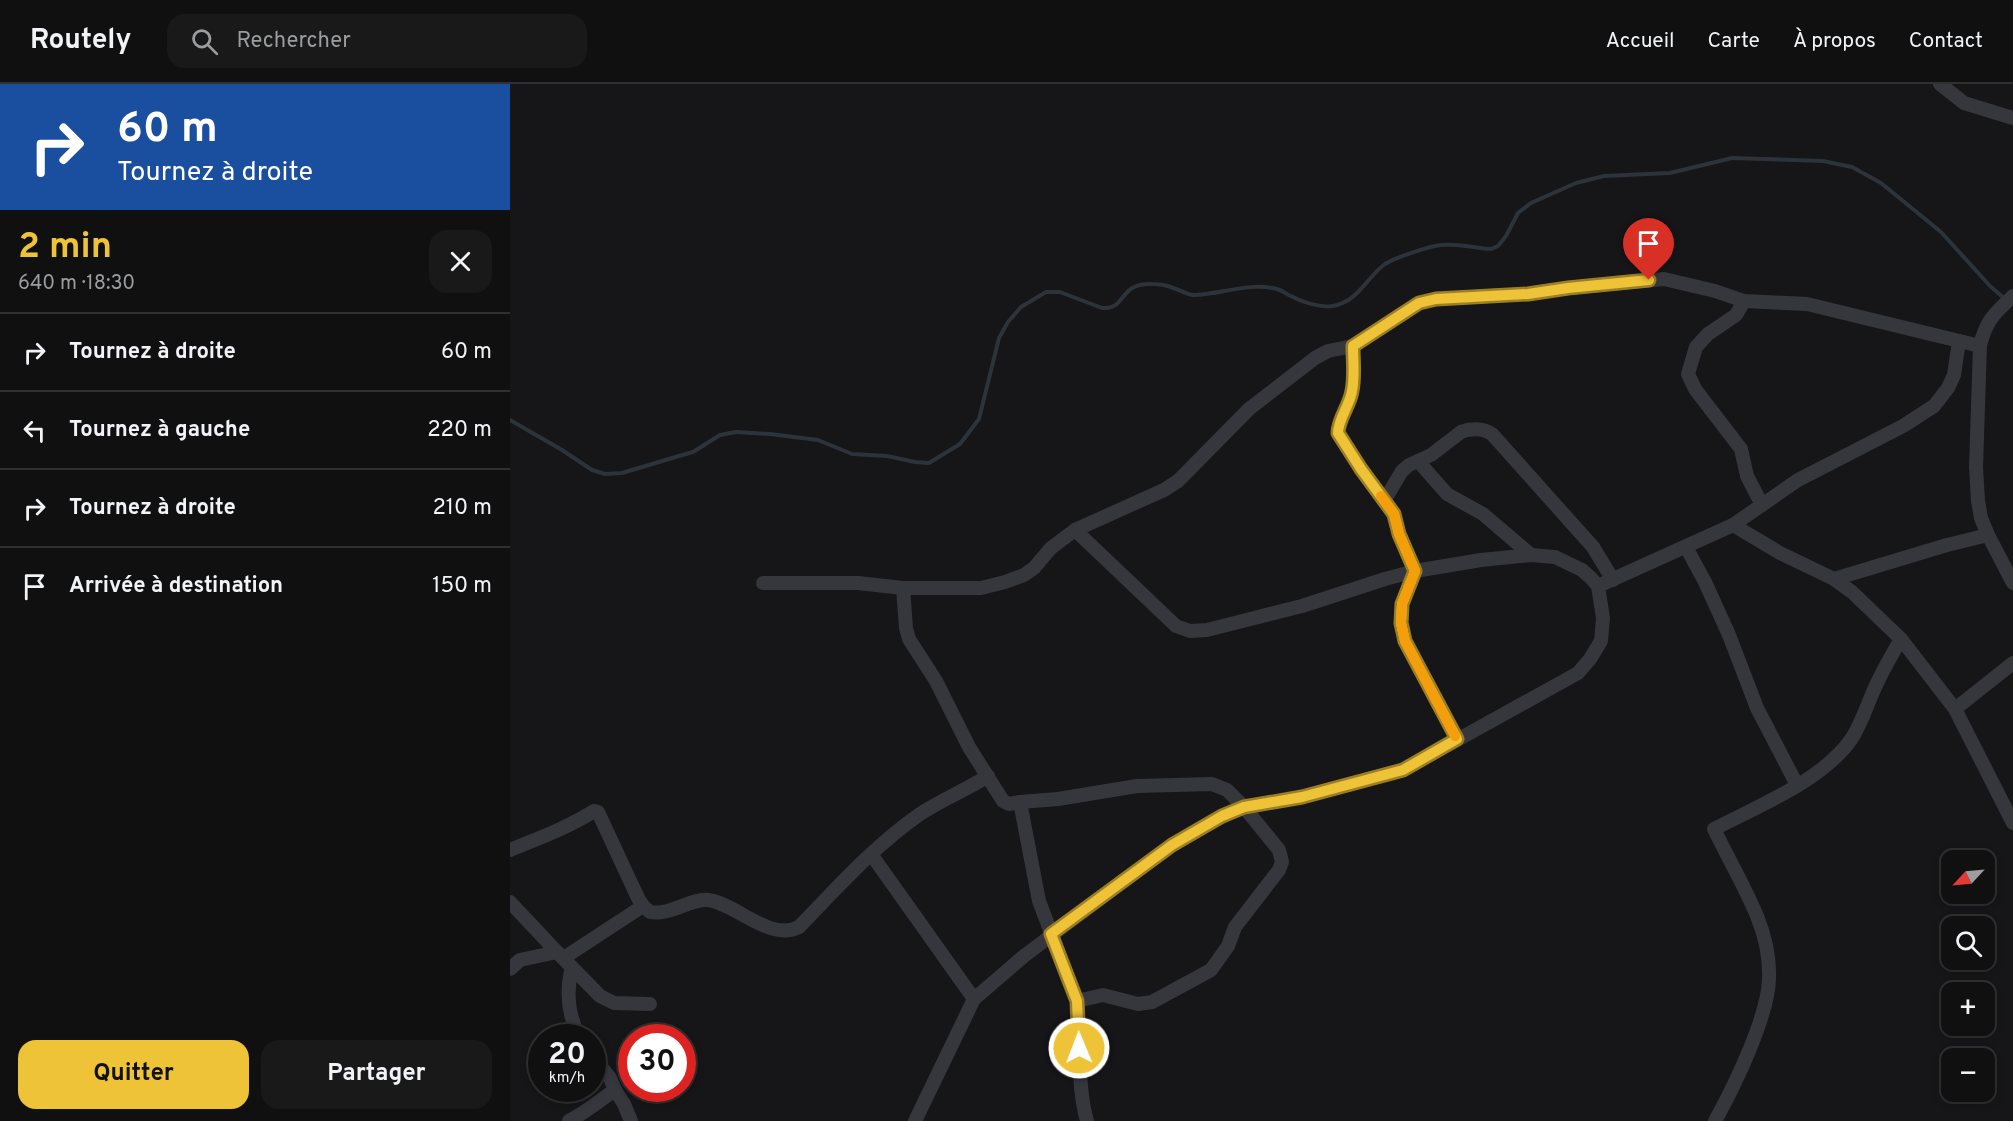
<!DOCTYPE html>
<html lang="fr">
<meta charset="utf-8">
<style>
:root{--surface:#101011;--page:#19191a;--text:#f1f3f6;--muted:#9c9d9f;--line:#303031;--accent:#eec337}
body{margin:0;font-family:Overpass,sans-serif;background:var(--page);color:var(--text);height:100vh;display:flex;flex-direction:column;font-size:22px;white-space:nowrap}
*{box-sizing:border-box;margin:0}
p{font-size:20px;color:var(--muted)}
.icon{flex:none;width:33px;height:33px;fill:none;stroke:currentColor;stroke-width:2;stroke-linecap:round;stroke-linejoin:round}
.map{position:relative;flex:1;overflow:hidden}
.panel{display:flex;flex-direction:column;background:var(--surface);width:510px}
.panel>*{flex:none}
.guide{background:#1a4fa0;color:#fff;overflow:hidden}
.needle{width:39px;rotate:244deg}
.tools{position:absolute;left:1431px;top:766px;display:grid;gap:12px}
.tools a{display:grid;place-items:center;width:54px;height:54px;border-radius:12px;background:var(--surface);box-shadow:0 3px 9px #0003,0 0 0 2px var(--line);font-size:30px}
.speed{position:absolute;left:18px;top:940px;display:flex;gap:12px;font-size:30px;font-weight:700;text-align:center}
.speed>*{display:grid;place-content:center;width:78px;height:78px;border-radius:50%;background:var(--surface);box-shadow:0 3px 9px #0003,0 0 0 2px var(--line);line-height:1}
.speed small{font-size:15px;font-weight:400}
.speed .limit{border:9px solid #d22;background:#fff;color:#111}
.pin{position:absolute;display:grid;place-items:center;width:51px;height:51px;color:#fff;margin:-62px -26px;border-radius:50% 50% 50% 0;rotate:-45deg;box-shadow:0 0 6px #0007}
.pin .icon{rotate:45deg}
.me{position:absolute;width:66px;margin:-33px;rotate:359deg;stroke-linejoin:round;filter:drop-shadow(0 0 4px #0008)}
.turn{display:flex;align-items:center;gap:21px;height:126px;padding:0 18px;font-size:27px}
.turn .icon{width:78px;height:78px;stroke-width:2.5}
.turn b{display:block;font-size:42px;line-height:51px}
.round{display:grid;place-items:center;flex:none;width:63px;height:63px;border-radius:18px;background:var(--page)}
.headline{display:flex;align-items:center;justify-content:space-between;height:102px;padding:0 18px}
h1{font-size:36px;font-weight:700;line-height:45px;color:var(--accent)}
.primary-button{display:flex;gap:12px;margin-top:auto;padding:12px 18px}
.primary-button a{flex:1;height:69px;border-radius:18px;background:var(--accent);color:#111;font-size:24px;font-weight:700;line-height:69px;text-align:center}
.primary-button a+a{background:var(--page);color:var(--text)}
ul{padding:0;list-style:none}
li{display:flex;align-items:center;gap:18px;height:78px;padding:0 18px;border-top:2px solid var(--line)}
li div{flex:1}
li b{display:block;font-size:22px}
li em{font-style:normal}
header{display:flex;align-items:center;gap:36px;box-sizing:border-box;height:84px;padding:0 30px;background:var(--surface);border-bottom:2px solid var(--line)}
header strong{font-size:28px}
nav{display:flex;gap:33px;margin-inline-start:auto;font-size:21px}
.search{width:420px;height:54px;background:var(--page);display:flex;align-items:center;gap:15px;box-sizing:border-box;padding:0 21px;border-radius:18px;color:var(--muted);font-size:22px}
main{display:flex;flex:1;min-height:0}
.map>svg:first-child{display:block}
</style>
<header>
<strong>Routely</strong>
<div class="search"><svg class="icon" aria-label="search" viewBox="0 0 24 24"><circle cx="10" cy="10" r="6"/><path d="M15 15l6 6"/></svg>Rechercher</div>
<nav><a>Accueil</a><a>Carte</a><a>À propos</a><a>Contact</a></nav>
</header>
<main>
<section class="panel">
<div class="guide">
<div class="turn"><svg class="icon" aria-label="right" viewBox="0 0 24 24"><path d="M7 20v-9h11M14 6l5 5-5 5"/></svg><div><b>60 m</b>Tournez à droite</div></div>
</div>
<div class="headline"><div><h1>2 min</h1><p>640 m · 18:30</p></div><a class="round"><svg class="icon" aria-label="close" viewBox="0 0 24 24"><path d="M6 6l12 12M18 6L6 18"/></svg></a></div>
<ul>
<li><svg class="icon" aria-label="right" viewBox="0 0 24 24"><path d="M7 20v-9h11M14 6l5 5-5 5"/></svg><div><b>Tournez à droite</b></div><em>60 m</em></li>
<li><svg class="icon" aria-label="left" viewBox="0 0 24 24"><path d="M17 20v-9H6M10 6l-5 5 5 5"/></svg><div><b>Tournez à gauche</b></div><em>220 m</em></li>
<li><svg class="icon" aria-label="right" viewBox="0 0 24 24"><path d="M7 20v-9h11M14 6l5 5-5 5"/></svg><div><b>Tournez à droite</b></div><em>210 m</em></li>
<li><svg class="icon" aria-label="arrive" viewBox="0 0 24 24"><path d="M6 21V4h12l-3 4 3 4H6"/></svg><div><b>Arrivée à destination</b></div><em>150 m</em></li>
</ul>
<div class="primary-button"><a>Quitter</a><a>Partager</a></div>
</section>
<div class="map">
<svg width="1503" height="1037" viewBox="0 0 1503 1037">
<rect width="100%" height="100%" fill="#161517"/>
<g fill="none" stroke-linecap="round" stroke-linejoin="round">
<!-- stream -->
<path stroke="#2c333b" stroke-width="4" d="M 0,336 L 52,366 L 82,386 L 95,390 L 112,389 L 169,372 L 183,368 L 210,351 L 226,348 L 260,350 L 308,356 L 342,370 L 377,372 L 405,378 L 419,379 L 450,360 L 469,335 L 489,254 L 498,238 L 511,223 L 536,208 L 550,208 L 592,224 C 617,226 608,199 641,200 C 648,200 657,201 663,204 C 671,206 677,211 685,211 C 712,210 739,198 767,205 C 772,206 777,211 783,213 C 792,218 812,224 823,222 C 849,217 856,194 875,180 C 884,174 920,162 931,161 C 947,159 965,164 981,165 L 988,162 L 996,152 L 1008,129 L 1021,119 L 1066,99 L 1094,92 L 1160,89 L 1222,74 L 1313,77 L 1342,83 L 1371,99 L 1431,148 L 1480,202 L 1495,215"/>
<!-- minor -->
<g stroke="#36373c" stroke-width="14">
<path d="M 1430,0 L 1454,19 L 1503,34"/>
<path d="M 1503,212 C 1485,229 1476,236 1470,262 L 1466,383 L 1468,417 L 1471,434 L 1478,451 L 1503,499"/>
<path d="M 1234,217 L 1226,231 L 1198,250 L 1186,263 L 1178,290 L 1185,305 L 1231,365 L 1237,392 L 1252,421"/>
<path d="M 843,262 C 843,278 845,296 841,312 C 838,324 828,336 828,349 L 851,385 L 883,430 L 889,450 L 905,487 L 892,520 L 891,539 L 895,557 L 947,655"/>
<path d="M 908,377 L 937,410 L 973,430 L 1021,471"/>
<path d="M 874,417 L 892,387 L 899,381 L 921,371 L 951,348 C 960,344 973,344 982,350 L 1083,463 L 1103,496"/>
<path d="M 1223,441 L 1270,469 L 1324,495 L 1342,508 L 1391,555 L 1445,625 L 1503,739"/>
<path d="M 1176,463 L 1195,498 L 1219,551 L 1247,624 L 1287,701"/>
<path d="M 1324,495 L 1437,461 L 1478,451"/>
<path d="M 253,499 L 348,499 L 393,504 L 471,504 L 495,498 L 514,491 L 524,484 L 541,464 L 565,446 L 654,406 L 668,397 L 739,325 L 805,274 L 818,267 L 843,262 L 909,219 L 926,215 L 1018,210 L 1058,204 L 1154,195 L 1205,207 L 1234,217 L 1297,220 L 1470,262"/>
<path d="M 1088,502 L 1223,441 L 1288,396 L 1393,342 L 1424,322 L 1438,304 L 1444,291 L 1449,257"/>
<path d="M 393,504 L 396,544 L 399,555 L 426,597 L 459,663 L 493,717 L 499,720 L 510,718 L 529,817 L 567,917 C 572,956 566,998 577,1037"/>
<path d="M 1445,625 L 1503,579"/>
<path d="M 510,718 L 548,715 L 627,702 L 702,700 L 717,706 L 734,723 L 769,766 L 772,778 L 769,786 L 725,843 L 718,862 L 701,886 L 642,918 L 628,920 L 593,911 L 567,917"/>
<path d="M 0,766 C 29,754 57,744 84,727 L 88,728 L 128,814 L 133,822 L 140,828 C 160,832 181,814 198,816 C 227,820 260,858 289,843 C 327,804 364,762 410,730 C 431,716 456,706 478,692"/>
<path d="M 361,770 L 464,915"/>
<path d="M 0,818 L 47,868"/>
<path d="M 55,873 L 133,822"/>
<path d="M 62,883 C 56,907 58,932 70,954"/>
<path d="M 0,885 L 10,876 L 47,868 L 90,912 L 104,919 L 140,920"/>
<path d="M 82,972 L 100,994 L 105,1006"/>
<path d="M 59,1037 C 76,1028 89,1017 105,1006 L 114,1020 L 121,1037"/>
<path d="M 405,1037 L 464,915 L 514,872 L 662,761 L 701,738 L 734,723 L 792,713 L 893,686 L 1068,589 L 1080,575 L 1091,557 L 1093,534 L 1088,502 L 1081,494 L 1072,486 L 1045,473 L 1021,471 L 971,476 L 905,487 L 875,495 L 792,522 L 697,546 L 680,547 L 666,542 L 565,446"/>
<path d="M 1205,1037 C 1224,1003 1258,933 1259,895 C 1260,874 1255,852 1247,832 C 1235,803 1218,774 1204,745 C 1248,722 1314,696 1342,654 C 1351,640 1356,624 1363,608 C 1371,589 1381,572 1391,555"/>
</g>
</g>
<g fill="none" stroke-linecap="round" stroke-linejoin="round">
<!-- route casing -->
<g stroke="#9b7f24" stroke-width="15">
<path id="route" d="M 569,964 L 567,917 L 541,850 L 662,761 L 712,732 L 734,723 L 792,713 L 893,686 L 947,655 L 895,557 L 891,539 L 892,520 L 905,487 L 889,450 L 884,430 L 851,385 L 828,349 C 828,335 840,321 842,307 C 845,293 843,277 843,262 L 909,219 L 926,215 L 1018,210 L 1058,204 L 1139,196"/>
</g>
<!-- route -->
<use href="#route" stroke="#eec337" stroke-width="10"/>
<!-- slow -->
<path stroke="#f59e0b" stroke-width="10" d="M 871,412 L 884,430 L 889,450 L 905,487 L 892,520 L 891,539 L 895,557 L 945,652"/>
</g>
</svg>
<div class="tools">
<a><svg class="needle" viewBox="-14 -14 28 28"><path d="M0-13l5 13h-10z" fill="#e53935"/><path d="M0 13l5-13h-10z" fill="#9c9d9f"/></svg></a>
<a><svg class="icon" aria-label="search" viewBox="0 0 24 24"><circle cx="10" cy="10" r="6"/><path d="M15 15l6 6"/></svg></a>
<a>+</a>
<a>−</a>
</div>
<div class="speed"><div>20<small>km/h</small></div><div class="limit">30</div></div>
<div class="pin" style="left:1139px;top:196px;background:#d93025"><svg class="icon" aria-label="arrive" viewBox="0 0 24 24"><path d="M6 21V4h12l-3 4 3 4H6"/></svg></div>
<svg class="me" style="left:569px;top:964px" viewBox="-20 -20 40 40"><circle r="17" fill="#eec337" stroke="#fff" stroke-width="3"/><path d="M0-11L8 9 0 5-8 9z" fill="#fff"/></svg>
</div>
</main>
